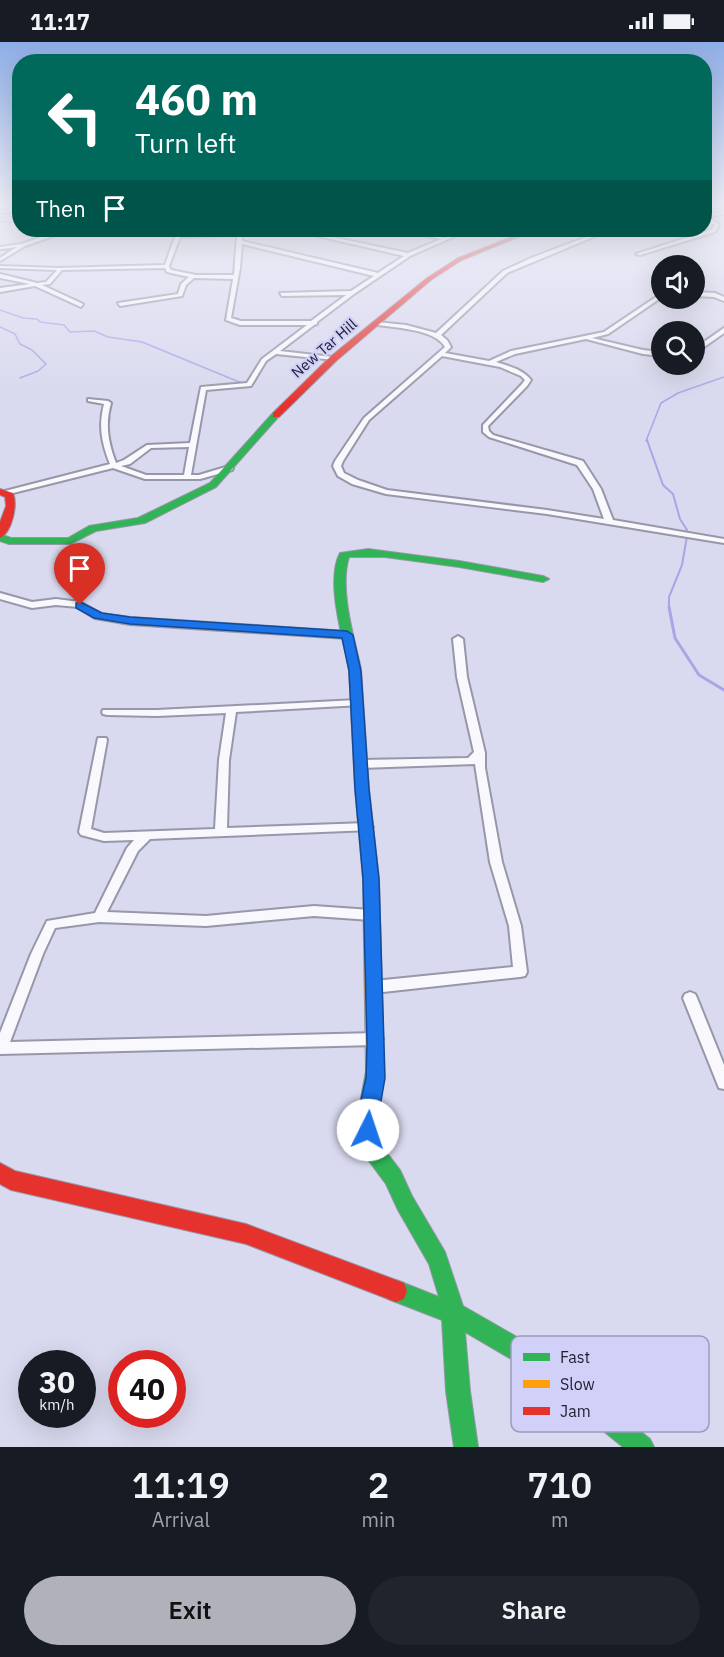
<!DOCTYPE html>
<style>
:root{--surface:#171b24;--page:#20242c;--text:#f1f3f6;--muted:#9ea1a6;--accent:#b1b1bc}
body{margin:0;font-family:"IBM Plex Sans",sans-serif;background:var(--page);color:var(--text);height:100vh;display:flex;flex-direction:column;font-size:22px;white-space:nowrap}
*{box-sizing:border-box;margin:0}
p{font-size:20px;color:var(--muted)}
.icon{flex:none;width:33px;height:33px;fill:none;stroke:currentColor;stroke-width:2;stroke-linecap:round;stroke-linejoin:round}
.map{position:relative;height:1405px;overflow:hidden}
.drawer{display:flex;flex-direction:column;background:var(--surface);flex:1}
.drawer>*{flex:none}
.banner{position:absolute;left:12px;top:12px;width:700px;height:183px;border-radius:24px;box-shadow:0 6px 24px #0002;background:#00695c;color:#fff;overflow:hidden}
.controls{position:absolute;left:651px;top:213px;display:grid;gap:12px}
.controls a{display:grid;place-items:center;width:54px;height:54px;border-radius:50%;background:var(--surface);box-shadow:0 6px 24px #0002;font-size:30px}
.speed{position:absolute;left:18px;top:1308px;display:flex;gap:12px;font-size:30px;font-weight:700;text-align:center}
.speed>*{display:grid;place-content:center;width:78px;height:78px;border-radius:50%;background:var(--surface);box-shadow:0 6px 24px #0002;line-height:1}
.speed small{font-size:15px;font-weight:400}
.speed .limit{border:9px solid #d22;background:#fff;color:#111}
.pin{position:absolute;display:grid;place-items:center;width:51px;height:51px;color:#fff;margin:-62px -26px;border-radius:50% 50% 50% 0;rotate:-45deg;box-shadow:0 0 6px #0007}
.pin .icon{rotate:45deg}
.me{position:absolute;width:66px;margin:-33px;rotate:4deg;stroke-linejoin:round;filter:drop-shadow(0 0 4px #0008)}
.turn{display:flex;align-items:center;gap:21px;height:126px;padding:0 24px;font-size:27px}
.turn .icon{width:78px;height:78px;stroke-width:2.5}
.turn b{display:block;font-size:42px;line-height:51px}
.then{display:flex;align-items:center;height:57px;padding:0 24px;background:#0003;gap:12px;font-size:22px}
.eta{display:flex;justify-content:space-evenly;align-items:center;height:102px;text-align:center}
.eta b{font-size:36px;font-weight:600;line-height:42px}
.cta{display:flex;gap:12px;margin-top:auto;padding:12px 24px}
.cta a{flex:1;height:69px;border-radius:36px;background:var(--accent);color:#111;font-size:24px;font-weight:600;line-height:69px;text-align:center}
.cta a+a{background:var(--page);color:var(--text)}
.status{display:flex;justify-content:space-between;align-items:center;height:42px;padding:0 30px;background:var(--surface);direction:ltr}
.status svg{height:16px;fill:currentColor}
.map>svg:first-child{display:block}
</style>
<div class="status"><b>11:17</b><svg viewBox="0 0 49 12"><path d="M0 12V9h3v3zM5 12V6h3v6zM10 12V3h3v9zM15 12V0h3v12zM26 1h20v11H26zM47 4h2v5h-2z"/></svg></div>
<div class="map">
<svg width="724" height="1405" viewBox="0 0 724 1405">
<rect width="100%" height="100%" fill="#d9d9ef"/>
<g fill="none" stroke-linecap="round" stroke-linejoin="round">
<!-- stream-far2 -->
<g stroke="#aaa6e6" stroke-width="1.5">
<path d="M 0,180 L 20,180"/>
<path d="M 0,268 L 23,276 L 37,277 L 40,280 L 64,283 L 70,290 L 94,289 L 108,295 L 142,300 L 244,342"/>
<path d="M 0,285 L 15,292 L 20,302 L 32,308 L 46,322 L 38,329 L 20,336"/>
<path d="M 646,399 L 661,361 L 678,351 L 724,335"/>
</g>
<!-- stream-far1 -->
<g stroke="#aaa6e6" stroke-width="2">
<path d="M 647,398 L 663,443 L 673,452 L 680,477 L 687,488"/>
<path d="M 669,567 L 669,555 L 682,523 L 687,494"/>
</g>
<!-- stream -->
<path stroke="#aaa6e6" stroke-width="3" d="M 669,565 L 675,596 L 699,633 L 724,648"/>
<!-- street casing -->
<g stroke="#9797a9" stroke-width="4">
<g id="street">
<path d="M 20,167 L 20,169 L 0,171 L 0,169 Z"/>
<path d="M 724,170 L 724,172 L 708,175 L 719,183 L 715,190 L 640,213 L 636,212 L 711,188 L 715,183 L 705,177 L 705,173 Z"/>
<path d="M 62,188 L 178,189 L 180,190 L 178,191 L 112,190 L 59,192 L 25,204 L 0,219 L 0,216 L 17,205 L 0,207 L 0,205 L 21,202 Z"/>
<path d="M 238,188 L 242,188 L 242,199 L 378,231 L 404,214 L 292,188 L 298,188 L 408,211 L 441,197 L 404,189 L 402,188 L 444,196 L 464,188 L 469,188 L 410,214 L 354,252 L 317,280 L 317,282 L 314,283 L 280,309 L 333,315 L 335,316 L 335,318 L 276,312 L 266,319 L 251,344 L 206,348 L 191,433 L 199,433 L 229,424 L 233,426 L 232,428 L 200,437 L 145,437 L 113,426 L 5,453 L 5,449 L 110,422 C 102,402 98,384 104,362 L 88,359 L 88,357 L 108,359 L 111,361 C 105,382 108,400 116,421 L 124,418 L 147,403 L 190,401 L 201,345 L 247,341 L 262,317 L 307,283 L 240,283 L 226,278 L 233,237 L 194,236 L 186,243 L 182,254 L 120,264 L 118,261 L 178,252 L 181,242 L 189,235 L 167,230 L 165,226 L 62,228 L 50,242 L 42,243 L 83,262 L 81,265 L 35,244 L 0,250 L 0,246 L 30,242 L 0,236 L 0,232 L 37,241 L 46,240 L 57,228 L 0,226 L 0,224 L 58,226 L 165,223 L 173,200 L 177,193 L 238,191 ZM 237,193 L 234,233 L 196,233 L 171,228 L 169,224 L 180,195 ZM 242,202 L 374,234 L 351,249 L 280,251 L 282,254 L 346,253 L 311,279 L 241,279 L 231,276 L 240,226 ZM 189,405 L 184,433 L 146,433 L 121,424 L 130,422 L 151,406 Z"/>
<path d="M 605,188 L 610,188 L 507,231 L 441,293 L 447,298 L 451,305 L 445,311 L 489,319 L 511,309 L 604,290 L 662,251 L 662,255 L 608,292 L 592,296 L 643,308 L 662,310 L 662,314 L 643,312 L 586,297 L 515,312 L 496,320 C 509,324 522,327 531,338 L 527,344 L 488,384 L 489,389 L 493,393 L 583,419 L 601,447 L 613,478 L 724,497 L 724,501 L 547,472 L 386,452 L 352,442 L 338,434 L 333,424 L 335,419 L 364,376 L 445,305 C 435,287 396,286 378,283 L 375,281 L 376,280 L 406,283 L 436,291 L 503,229 L 531,216 ZM 442,314 L 500,325 L 521,334 L 525,338 L 522,342 L 483,383 L 483,390 L 489,395 L 577,423 L 593,447 L 604,477 L 547,468 L 387,448 L 358,438 L 344,431 L 341,424 L 343,419 L 369,378 Z"/>
<path d="M 694,250 L 715,251 L 724,255 L 724,259 L 714,255 L 694,254 Z"/>
<path d="M 724,286 L 724,291 L 694,312 L 694,307 Z"/>
<path d="M 0,551 L 32,560 L 56,557 L 80,560 L 101,572 L 130,576 L 347,590 L 352,593 L 347,596 L 130,582 L 95,576 L 78,565 L 56,563 L 32,566 L 0,557 Z"/>
<path d="M 458,594 L 463,597 L 467,635 L 485,711 L 485,726 L 502,820 L 521,884 L 527,930 L 525,934 L 520,935 L 374,951 L 369,949 L 367,945 L 369,941 L 374,939 L 513,925 L 509,884 L 490,820 L 475,722 L 361,726 L 356,722 L 361,718 L 468,716 L 474,710 L 457,635 L 453,597 Z"/>
<path d="M 357,658 L 361,659 L 362,661 L 361,663 L 236,670 L 229,718 L 227,786 L 367,781 L 371,782 L 373,785 L 371,788 L 150,797 L 138,809 L 107,870 L 206,874 L 314,864 L 371,868 L 375,870 L 377,873 L 375,876 L 371,878 L 314,874 L 206,884 L 99,880 L 55,886 L 43,912 L 10,1000 L 376,991 L 381,993 L 383,997 L 381,1001 L 376,1003 L 0,1012 L 0,991 L 31,912 L 47,879 L 95,871 L 127,806 L 134,798 L 104,799 L 81,793 L 79,790 L 98,696 L 106,696 L 107,698 L 91,787 L 104,791 L 215,787 L 219,718 L 226,671 L 157,674 L 107,673 L 103,672 L 102,670 L 103,668 L 157,668 Z"/>
<path d="M 690,950 L 695,952 L 697,956 L 724,1023 L 724,1047 L 719,1046 L 683,956 L 685,952 Z"/>
</g>
</g>
<!-- fast casing -->
<g stroke="#9797a9" stroke-width="2">
<g id="fast">
<path d="M 273,371 L 280,373 L 216,445 L 145,481 L 96,489 L 70,502 L 9,502 L 0,499 L 0,492 L 11,496 L 68,496 L 89,484 L 138,476 L 210,441 Z"/>
<path d="M 368,507 L 459,519 L 543,534 L 549,537 L 543,540 L 459,525 L 385,515 L 349,515 C 339,547 354,595 361,627 L 355,631 L 349,627 C 343,596 325,539 340,511 Z"/>
<path d="M 375,1021 L 381,1023 L 384,1029 L 377,1067 L 378,1088 L 384,1107 L 400,1128 L 412,1154 L 445,1210 L 463,1264 L 541,1309 L 650,1397 L 654,1405 L 623,1405 L 525,1325 L 465,1290 L 470,1349 L 478,1405 L 454,1405 L 446,1349 L 442,1278 L 388,1257 L 385,1249 L 388,1241 L 396,1238 L 439,1255 L 429,1222 L 398,1168 L 386,1142 L 369,1119 L 358,1088 L 359,1067 L 366,1029 L 369,1023 Z"/>
</g>
</g>
<!-- slow casing -->
<g stroke="#9797a9" stroke-width="2">
<path id="slow" d="M 355,623 L 361,627 L 369,747 L 379,837 L 384,1029 L 381,1035 L 375,1037 L 369,1035 L 366,1029 L 363,837 L 355,747 L 349,627 Z"/>
</g>
<!-- jam casing -->
<g stroke="#9797a9" stroke-width="2">
<g id="jam">
<path d="M 529,188 L 536,188 L 462,218 L 431,238 L 336,319 L 279,375 L 273,375 L 273,371 L 330,315 L 427,236 L 458,216 Z"/>
<path d="M 0,447 L 13,451 C 18,462 12,491 0,496 L 0,480 L 6,464 L 5,455 L 0,453 Z"/>
<path d="M 0,1121 L 15,1129 L 246,1182 L 404,1241 L 407,1249 L 404,1257 L 396,1260 L 246,1202 L 11,1148 L 0,1142 Z"/>
</g>
</g>
<!-- street -->
<use href="#street" fill="#f9f9fd" fill-rule="evenodd"/>
<!-- fast -->
<use href="#fast" fill="#30b455" fill-rule="evenodd"/>
<!-- slow -->
<use href="#slow" fill="#ff9f0a" fill-rule="evenodd"/>
<!-- jam -->
<use href="#jam" fill="#e5322d" fill-rule="evenodd"/>
</g>
<!-- sky -->
<linearGradient id="sky" x2="0" y2="1"><stop stop-color="#8faee7"/><stop offset="0.45" stop-color="#eeeef8"/><stop offset="1" stop-color="#eeeef8" stop-opacity="0"/></linearGradient>
<rect width="724" height="361" fill="url(#sky)"/>
<!-- route -->
<path fill="#1a73e8" stroke="#114b97" stroke-width="1.5" d="M 80,560 L 102,571 L 130,575 L 347,589 L 353,593 L 361,629 L 369,747 L 379,837 L 385,1036 L 375,1094 L 368,1097 L 361,1094 L 358,1088 L 359,1067 L 366,1036 L 367,1002 L 363,837 L 355,747 L 349,629 L 342,596 L 130,582 L 94,576 L 76,566 L 76,561 Z"/>
<g text-anchor="middle" dominant-baseline="central" stroke-width="4.5" stroke-linejoin="round" paint-order="stroke">
<!-- far-street labels -->
<g font-size="15" fill="#222134" stroke="#d1d0f8">
<text transform="translate(324 306) rotate(-41)">New Tar Hill</text>
</g>
</g>
<!-- legend -->
<rect x="511" y="1294" width="198" height="96" rx="9" fill="#d1d0f8" stroke="#9c9cbd" stroke-width="1.5"/>
<rect x="523" y="1311" width="27" height="8" fill="#30b455"/>
<rect x="523" y="1338" width="27" height="8" fill="#ff9f0a"/>
<rect x="523" y="1365" width="27" height="8" fill="#e5322d"/>
<g font-size="16" fill="#222134">
<text x="560" y="1321">Fast</text>
<text x="560" y="1348">Slow</text>
<text x="560" y="1375">Jam</text>
</g>
</svg>
<div class="controls">
<a><svg class="icon" aria-label="sound" viewBox="0 0 24 24"><path d="M4 9h4l5-4v14l-5-4H4zM17 9q2 3 0 6"/></svg></a>
<a><svg class="icon" aria-label="search" viewBox="0 0 24 24"><circle cx="10" cy="10" r="6"/><path d="M15 15l6 6"/></svg></a>
</div>
<div class="speed"><div>30<small>km/h</small></div><div class="limit">40</div></div>
<div class="pin" style="left:80px;top:563px;background:#d93025"><svg class="icon" aria-label="arrive" viewBox="0 0 24 24"><path d="M6 21V4h12l-3 4 3 4H6"/></svg></div>
<svg class="me" style="left:368px;top:1088px" viewBox="-20 -20 40 40"><circle r="19" fill="#fff"/><path d="M0-13L10 11 0 6-10 11z" fill="#1a73e8"/></svg>
<div class="banner">
<div class="turn"><svg class="icon" aria-label="left" viewBox="0 0 24 24"><path d="M17 20v-9H6M10 6l-5 5 5 5"/></svg><div><b>460 m</b>Turn left</div></div>
<div class="then">Then<svg class="icon" aria-label="arrive" viewBox="0 0 24 24"><path d="M6 21V4h12l-3 4 3 4H6"/></svg></div>
</div>
</div>
<section class="drawer">
<div class="eta">
<div><b>11:19</b><p>Arrival</p></div>
<div><b>2</b><p>min</p></div>
<div><b>710</b><p>m</p></div>
</div>
<div class="cta"><a>Exit</a><a>Share</a></div>
</section>
